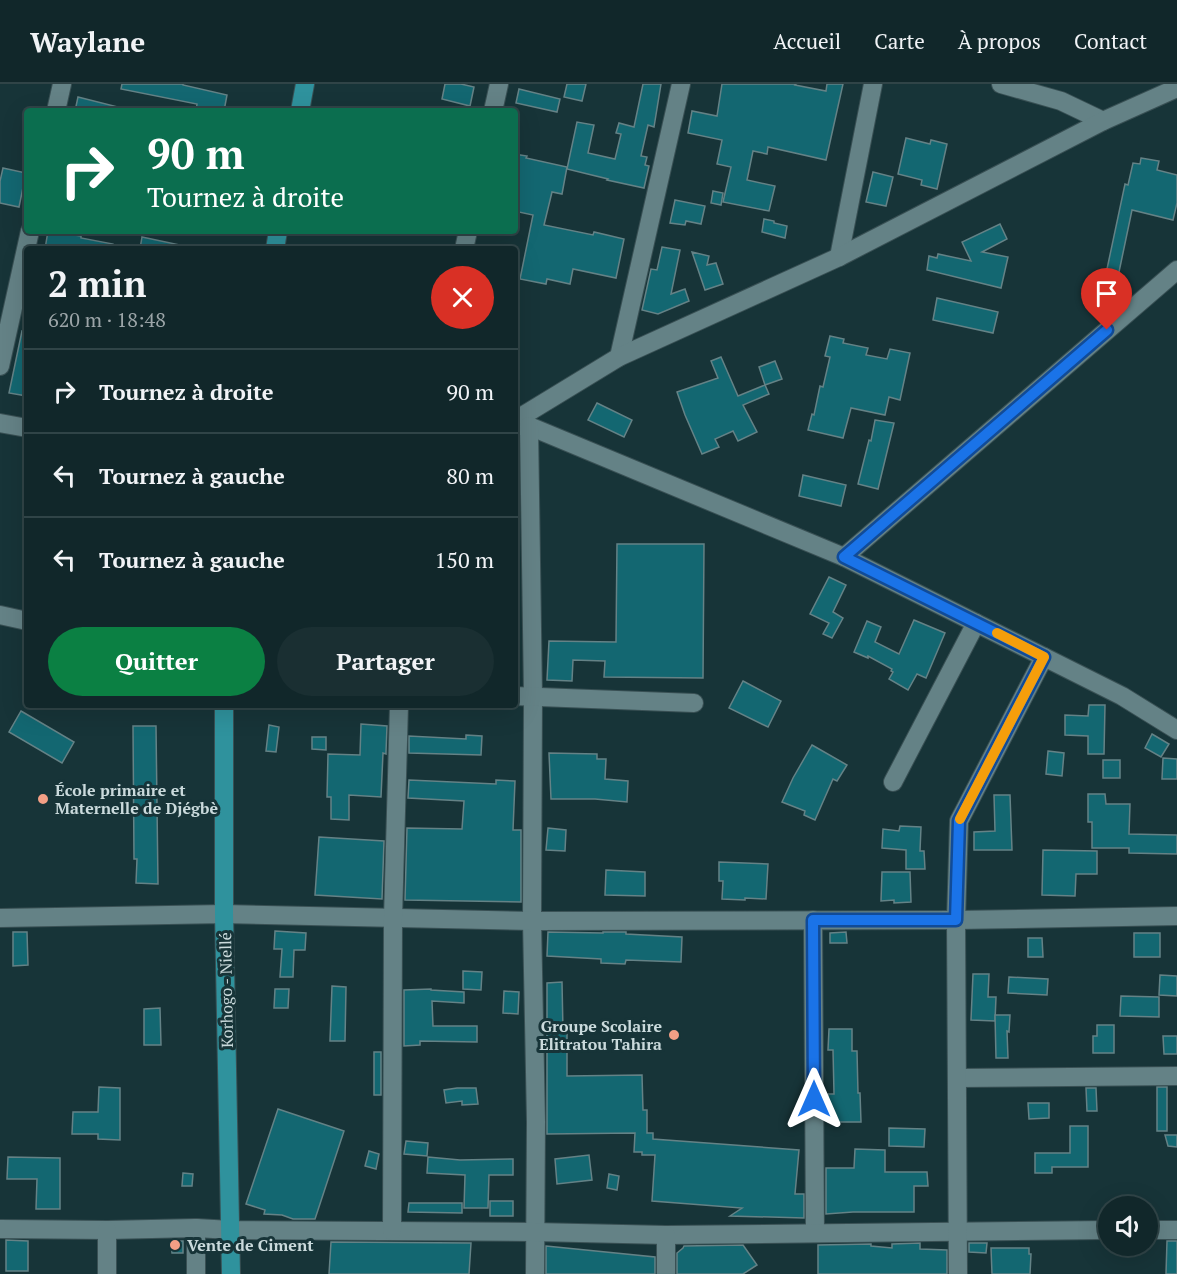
<!DOCTYPE html>
<html lang="fr">
<meta charset="utf-8">
<style>
:root{--surface:#11272a;--page:#1a2f32;--text:#f1f3f6;--muted:#9ca5a8;--line:#304447;--accent:#0b8043}
body{margin:0;font-family:"PT Serif",serif;background:var(--page);color:var(--text);height:100vh;display:flex;flex-direction:column;font-size:22px;white-space:nowrap}
*{box-sizing:border-box;margin:0}
p{font-size:20px;color:var(--muted)}
.icon{flex:none;width:33px;height:33px;fill:none;stroke:currentColor;stroke-width:2;stroke-linecap:round;stroke-linejoin:round}
.map{position:relative;flex:1;overflow:hidden}
.panel{position:absolute;left:24px;top:162px;width:494px;height:462px;display:flex;flex-direction:column;background:var(--surface);border-radius:6px;box-shadow:0 6px 24px #0002,0 0 0 2px var(--line)}
.panel>*{flex:none}
.top-card{position:absolute;left:24px;top:24px;width:494px;height:126px;border-radius:6px;box-shadow:0 6px 24px #0002,0 0 0 2px var(--line);background:#0b6e4f;color:#fff;overflow:hidden}
.tools{position:absolute;left:1098px;top:1112px;display:grid;gap:12px}
.tools a{display:grid;place-items:center;width:60px;height:60px;border-radius:50%;background:var(--surface);box-shadow:0 6px 24px #0002,0 0 0 2px var(--line);font-size:30px}
.pin{position:absolute;display:grid;place-items:center;width:51px;height:51px;color:#fff;margin:-62px -26px;border-radius:50% 50% 50% 0;rotate:-45deg;box-shadow:0 0 6px #0007}
.pin .icon{rotate:45deg}
.me{position:absolute;width:66px;margin:-33px;rotate:0deg;stroke-linejoin:round;filter:drop-shadow(0 0 4px #0008)}
.turn{display:flex;align-items:center;gap:21px;height:126px;padding:0 24px;font-size:27px}
.turn .icon{width:78px;height:78px;stroke-width:2.5}
.turn b{display:block;font-size:42px;line-height:51px}
.round{display:grid;place-items:center;flex:none;width:63px;height:63px;border-radius:32px;background:var(--page)}
.summary{display:flex;align-items:center;justify-content:space-between;height:102px;padding:0 24px}
h1{font-size:36px;font-weight:800;line-height:45px}
.primary-button{display:flex;gap:12px;margin-top:auto;padding:12px 24px}
.primary-button a{flex:1;height:69px;border-radius:36px;background:var(--accent);color:#fff;font-size:24px;font-weight:800;line-height:69px;text-align:center}
.primary-button a+a{background:var(--page);color:var(--text)}
ul{padding:0;list-style:none}
li{display:flex;align-items:center;gap:18px;height:84px;padding:0 24px;border-top:2px solid var(--line)}
li div{flex:1}
li b{display:block;font-size:22px}
li em{font-style:normal}
header{display:flex;align-items:center;gap:36px;box-sizing:border-box;height:84px;padding:0 30px;background:var(--surface);border-bottom:2px solid var(--line)}
header strong{font-size:28px}
nav{display:flex;gap:33px;margin-inline-start:auto;font-size:21px}
.map>svg:first-child{display:block}
</style>
<header>
<strong>Waylane</strong>
<nav><a>Accueil</a><a>Carte</a><a>À propos</a><a>Contact</a></nav>
</header>
<div class="map">
<svg width="1177" height="1190" viewBox="0 0 1177 1190">
<rect width="100%" height="100%" fill="#173438"/>
<!-- building -->
<g fill="#136771" stroke="#648286" stroke-width="1.5">
<path d="M 122,0 L 183,0 L 183,1 L 227,11 L 224,27 L 196,27 L 197,20 L 121,5 Z"/>
<path d="M 445,0 L 461,0 L 474,3 L 470,22 L 442,15 Z"/>
<path d="M 567,0 L 586,0 L 582,17 L 564,13 Z"/>
<path d="M 643,0 L 661,0 L 654,43 L 648,41 L 641,72 L 647,73 L 645,81 L 649,82 L 644,104 L 607,96 L 608,95 L 567,85 L 577,38 L 594,41 L 588,69 L 615,75 L 621,50 L 616,49 L 619,39 L 634,43 Z"/>
<path d="M 722,0 L 796,0 L 795,1 L 826,7 L 827,0 L 843,0 L 826,76 L 768,63 L 767,70 L 753,67 L 747,96 L 775,102 L 769,127 L 723,118 L 731,83 L 717,80 L 722,56 L 688,49 L 692,27 L 717,32 Z"/>
<path d="M 519,5 L 560,15 L 557,28 L 516,19 Z"/>
<path d="M 78,13 L 118,23 L 118,27 L 75,27 Z"/>
<path d="M 906,54 L 930,60 L 931,56 L 947,60 L 937,105 L 921,101 L 922,96 L 898,90 Z"/>
<path d="M 514,70 L 527,72 L 526,74 L 567,83 L 562,110 L 552,108 L 544,141 L 593,151 L 594,148 L 624,155 L 616,194 L 573,185 L 570,200 L 547,195 L 546,200 L 520,195 L 533,131 L 514,127 Z"/>
<path d="M 1141,74 L 1159,77 L 1157,86 L 1177,91 L 1177,119 L 1173,136 L 1132,126 L 1119,188 L 1107,185 L 1125,100 L 1128,101 L 1133,79 L 1140,80 Z"/>
<path d="M 3,84 L 26,89 L 19,123 L 0,119 L 0,97 Z"/>
<path d="M 873,88 L 893,93 L 886,122 L 866,118 Z"/>
<path d="M 713,107 L 723,109 L 721,121 L 711,119 Z"/>
<path d="M 675,116 L 705,122 L 701,140 L 686,137 L 685,141 L 670,139 Z"/>
<path d="M 764,135 L 774,137 L 774,139 L 787,142 L 785,154 L 762,148 Z"/>
<path d="M 1000,140 L 1007,155 L 982,168 L 1008,173 L 1001,204 L 927,186 L 929,172 L 937,174 L 938,170 L 971,177 L 962,158 Z"/>
<path d="M 48,147 L 81,152 L 81,154 L 113,160 L 113,165 L 45,165 Z"/>
<path d="M 142,153 L 180,161 L 179,165 L 140,165 Z"/>
<path d="M 662,163 L 680,166 L 671,210 L 685,205 L 689,217 L 658,230 L 642,226 L 651,185 L 657,186 Z"/>
<path d="M 692,168 L 709,172 L 707,181 L 716,179 L 723,200 L 705,206 Z"/>
<path d="M 937,214 L 998,228 L 993,249 L 933,236 Z"/>
<path d="M 22,247 L 27,248 L 27,312 L 9,309 Z"/>
<path d="M 830,252 L 844,255 L 843,259 L 868,264 L 866,271 L 887,275 L 890,265 L 910,269 L 900,316 L 889,313 L 885,331 L 851,324 L 843,354 L 808,346 L 812,330 L 814,331 L 820,302 L 823,303 L 830,273 L 825,272 Z"/>
<path d="M 721,273 L 738,312 L 765,301 L 769,310 L 743,321 L 757,348 L 738,357 L 733,347 L 715,355 L 719,363 L 702,370 L 685,331 L 677,308 L 718,294 L 711,277 Z"/>
<path d="M 775,277 L 782,295 L 765,301 L 759,283 Z"/>
<path d="M 597,319 L 632,336 L 624,353 L 588,336 Z"/>
<path d="M 875,336 L 894,339 L 878,405 L 858,400 L 869,356 L 871,357 Z"/>
<path d="M 803,391 L 846,401 L 841,422 L 799,412 Z"/>
<path d="M 617,460 L 704,460 L 703,594 L 604,593 L 605,577 L 573,576 L 572,597 L 547,596 L 549,557 L 616,558 Z"/>
<path d="M 829,493 L 846,501 L 833,528 L 843,534 L 832,554 L 823,550 L 829,539 L 810,530 Z"/>
<path d="M 914,536 L 945,549 L 926,594 L 917,590 L 908,606 L 889,595 L 893,588 L 891,587 L 892,585 L 868,572 L 868,574 L 854,568 L 867,537 L 881,543 L 875,558 L 899,570 Z"/>
<path d="M 743,597 L 781,617 L 768,643 L 729,624 Z"/>
<path d="M 1089,621 L 1105,621 L 1104,670 L 1088,670 L 1088,652 L 1065,651 L 1065,631 L 1088,632 Z"/>
<path d="M 21,627 L 74,658 L 62,679 L 9,648 Z"/>
<path d="M 361,640 L 387,642 L 386,668 L 386,670 L 383,669 L 381,713 L 349,711 L 349,736 L 331,735 L 331,713 L 327,713 L 328,670 L 360,671 Z"/>
<path d="M 269,641 L 279,643 L 276,668 L 266,667 Z"/>
<path d="M 133,642 L 156,642 L 158,800 L 136,799 L 137,775 L 134,775 Z"/>
<path d="M 1152,650 L 1169,660 L 1161,673 L 1145,664 Z"/>
<path d="M 466,651 L 482,652 L 481,671 L 409,669 L 409,652 L 466,655 Z"/>
<path d="M 312,653 L 326,653 L 326,666 L 312,665 Z"/>
<path d="M 812,661 L 847,681 L 837,697 L 833,695 L 815,736 L 804,731 L 805,727 L 782,718 L 793,694 Z"/>
<path d="M 1048,667 L 1064,669 L 1062,692 L 1046,690 Z"/>
<path d="M 549,669 L 597,670 L 597,675 L 606,675 L 605,695 L 628,697 L 627,718 L 595,715 L 551,715 Z"/>
<path d="M 1163,674 L 1177,675 L 1177,695 L 1162,695 Z"/>
<rect x="1103" y="676" width="17" height="18"/>
<path d="M 409,696 L 496,700 L 496,696 L 515,697 L 513,746 L 521,746 L 521,818 L 405,816 L 407,744 L 462,745 L 464,717 L 408,714 Z"/>
<path d="M 1088,710 L 1105,710 L 1106,720 L 1130,720 L 1129,750 L 1177,751 L 1177,770 L 1129,769 L 1129,764 L 1092,764 L 1092,738 L 1088,738 Z"/>
<path d="M 994,711 L 1010,711 L 1012,766 L 974,766 L 974,748 L 995,747 Z"/>
<path d="M 900,742 L 921,743 L 920,767 L 924,767 L 925,785 L 906,785 L 906,766 L 882,764 L 883,745 L 899,747 Z"/>
<path d="M 548,744 L 566,746 L 565,767 L 546,766 Z"/>
<path d="M 319,753 L 384,757 L 382,815 L 315,811 Z"/>
<path d="M 1043,766 L 1097,767 L 1097,790 L 1076,790 L 1075,812 L 1042,811 Z"/>
<path d="M 719,778 L 768,780 L 766,815 L 745,814 L 745,816 L 722,815 L 723,797 L 719,797 Z"/>
<path d="M 606,786 L 645,788 L 645,812 L 605,811 Z"/>
<path d="M 882,788 L 910,788 L 911,818 L 894,819 L 894,816 L 881,817 Z"/>
<path d="M 275,847 L 306,849 L 305,866 L 294,866 L 293,893 L 280,893 L 282,865 L 274,865 Z"/>
<path d="M 13,848 L 27,848 L 28,881 L 13,882 Z"/>
<path d="M 548,848 L 603,849 L 603,848 L 626,848 L 626,850 L 682,853 L 681,878 L 626,876 L 625,880 L 601,879 L 601,875 L 547,872 Z"/>
<path d="M 846,848 L 847,859 L 830,859 L 830,849 Z"/>
<rect x="1134" y="849" width="26" height="24"/>
<path d="M 1028,854 L 1042,854 L 1043,873 L 1028,873 Z"/>
<path d="M 463,887 L 482,888 L 481,906 L 463,905 Z"/>
<path d="M 973,890 L 989,890 L 988,913 L 996,913 L 995,937 L 971,936 Z"/>
<path d="M 1160,891 L 1177,892 L 1177,912 L 1159,911 Z"/>
<path d="M 1009,893 L 1048,895 L 1047,911 L 1008,909 Z"/>
<path d="M 562,898 L 563,947 L 567,947 L 567,992 L 642,991 L 643,1026 L 647,1026 L 647,1049 L 653,1049 L 653,1055 L 799,1066 L 795,1110 L 804,1110 L 804,1134 L 730,1132 L 742,1124 L 652,1117 L 655,1071 L 642,1071 L 642,1068 L 634,1068 L 635,1049 L 547,1050 L 547,899 Z"/>
<path d="M 332,902 L 346,903 L 345,957 L 330,957 Z"/>
<path d="M 275,905 L 289,905 L 288,924 L 274,924 Z"/>
<path d="M 431,905 L 431,906 L 464,908 L 464,919 L 432,917 L 433,942 L 477,942 L 477,958 L 420,957 L 420,961 L 404,962 L 404,906 Z"/>
<path d="M 504,907 L 519,908 L 518,930 L 503,929 Z"/>
<path d="M 1121,912 L 1159,913 L 1159,933 L 1120,932 Z"/>
<path d="M 160,924 L 161,961 L 144,961 L 144,925 Z"/>
<path d="M 995,931 L 1010,931 L 1009,948 L 1007,947 L 1008,974 L 996,974 Z"/>
<path d="M 1097,941 L 1114,941 L 1114,969 L 1093,969 L 1093,952 L 1097,952 Z"/>
<path d="M 829,945 L 852,945 L 852,967 L 857,967 L 858,1009 L 860,1009 L 861,1038 L 828,1038 L 828,1010 L 834,1010 L 833,966 L 828,966 Z"/>
<path d="M 1163,952 L 1177,952 L 1177,970 L 1164,970 Z"/>
<rect x="374" y="968" width="7" height="43"/>
<path d="M 99,1003 L 120,1004 L 120,1056 L 98,1055 L 98,1050 L 72,1050 L 73,1028 L 98,1028 Z"/>
<rect x="1157" y="1003" width="10" height="44"/>
<path d="M 457,1004 L 476,1004 L 478,1020 L 462,1021 L 462,1017 L 446,1019 L 444,1006 Z"/>
<path d="M 1086,1004 L 1096,1004 L 1097,1027 L 1087,1027 Z"/>
<path d="M 1028,1019 L 1049,1019 L 1049,1034 L 1029,1035 Z"/>
<path d="M 278,1025 L 344,1047 L 315,1135 L 293,1135 L 282,1131 L 264,1130 L 265,1126 L 246,1120 Z"/>
<path d="M 1070,1042 L 1088,1042 L 1088,1083 L 1052,1083 L 1052,1089 L 1035,1089 L 1035,1069 L 1070,1069 Z"/>
<path d="M 889,1044 L 925,1045 L 924,1063 L 889,1062 Z"/>
<path d="M 1165,1051 L 1177,1051 L 1177,1063 L 1168,1062 Z"/>
<path d="M 406,1057 L 428,1059 L 427,1072 L 404,1070 Z"/>
<path d="M 855,1065 L 885,1066 L 885,1088 L 927,1088 L 928,1102 L 914,1102 L 914,1128 L 853,1128 L 826,1130 L 826,1084 L 854,1084 Z"/>
<path d="M 369,1067 L 379,1070 L 376,1085 L 365,1082 Z"/>
<path d="M 589,1071 L 592,1096 L 557,1100 L 555,1075 Z"/>
<path d="M 8,1073 L 60,1074 L 60,1125 L 36,1125 L 37,1095 L 7,1095 Z"/>
<path d="M 428,1073 L 460,1076 L 513,1075 L 513,1091 L 489,1091 L 488,1124 L 464,1124 L 465,1091 L 427,1089 Z"/>
<path d="M 183,1089 L 193,1090 L 192,1102 L 182,1102 Z"/>
<path d="M 609,1090 L 619,1092 L 617,1106 L 607,1104 Z"/>
<rect x="490" y="1117" width="23" height="15"/>
<path d="M 409,1119 L 462,1119 L 462,1129 L 408,1128 Z"/>
<path d="M 6,1156 L 28,1157 L 28,1187 L 6,1187 Z"/>
<path d="M 171,1157 L 183,1157 L 183,1169 L 172,1169 Z"/>
<path d="M 1167,1157 L 1177,1157 L 1177,1190 L 1166,1190 Z"/>
<path d="M 331,1158 L 471,1159 L 469,1190 L 329,1190 Z"/>
<path d="M 920,1159 L 920,1165 L 947,1166 L 947,1190 L 818,1190 L 818,1161 L 871,1160 L 871,1162 L 892,1164 L 892,1160 Z"/>
<path d="M 969,1159 L 987,1159 L 986,1169 L 969,1168 Z"/>
<path d="M 743,1161 L 757,1181 L 743,1190 L 677,1190 L 677,1169 L 683,1164 L 684,1162 Z"/>
<path d="M 546,1162 L 655,1173 L 655,1190 L 546,1190 Z"/>
<path d="M 991,1164 L 1029,1164 L 1029,1170 L 1031,1170 L 1030,1190 L 992,1190 Z"/>
</g>
<g fill="none" stroke-linecap="round" stroke-linejoin="round">
<!-- minor casing -->
<g stroke="#395054" stroke-width="20">
<g id="minor">
<path d="M 1001,0 L 1061,17 L 1103,37"/>
<path d="M 56,27 L 62,0"/>
<path d="M 493,27 L 499,0"/>
<path d="M 464,165 L 468,147"/>
<path d="M 839,173 L 873,0"/>
<path d="M 619,273 L 681,0"/>
<path d="M 0,282 L 30,147"/>
<path d="M 514,337 L 619,273 L 839,173 L 1103,37 L 1177,4"/>
<path d="M 0,339 L 27,344"/>
<path d="M 519,342 L 529,342 L 844,473 L 1122,612 L 1177,646"/>
<path d="M 529,342 L 533,612 L 532,837 L 536,1038 L 535,1190"/>
<path d="M 844,473 L 1177,186"/>
<path d="M 0,531 L 27,537"/>
<path d="M 514,612 L 694,619"/>
<path d="M 893,698 L 976,539"/>
<path d="M 0,834 L 224,830 L 532,837 L 956,836 L 1177,832"/>
<path d="M 813,836 L 815,1149"/>
<path d="M 957,994 L 1177,992"/>
<path d="M 196,1144 L 196,1190"/>
<path d="M 0,1145 L 107,1146 L 196,1144 L 231,1146 L 535,1148 L 666,1151 L 1108,1146"/>
<path d="M 107,1146 L 107,1190"/>
<path d="M 1148,1146 L 1177,1146"/>
<path d="M 392,1147 L 393,834 L 399,621"/>
<path d="M 666,1151 L 666,1190"/>
<path d="M 958,1190 L 956,836 L 959,737 L 1044,573"/>
</g>
</g>
<!-- major casing -->
<g stroke="#395054" stroke-width="20">
<g id="major">
<path d="M 300,27 L 305,0"/>
<path d="M 275,165 L 278,147"/>
<path d="M 224,621 L 224,830 L 231,1190"/>
</g>
</g>
<!-- minor -->
<use href="#minor" stroke="#648286" stroke-width="18"/>
<!-- major -->
<use href="#major" stroke="#2f929d" stroke-width="18"/>
</g>
<g fill="none" stroke-linecap="round" stroke-linejoin="round">
<!-- route casing -->
<g stroke="#114b97" stroke-width="15">
<path id="route" d="M 814,1015 L 813,836 L 956,836 L 959,737 L 1044,573 L 844,473 L 1107,246"/>
</g>
<!-- route -->
<use href="#route" stroke="#1a73e8" stroke-width="10"/>
<!-- slow -->
<path stroke="#f59e0b" stroke-width="10" d="M 960,735 L 1044,573 L 997,549"/>
</g>
<!-- markers -->
<g fill="#f39f85" stroke="#173438" stroke-width="2">
<circle cx="43" cy="715" r="6"/>
<circle cx="674" cy="951" r="6"/>
<circle cx="175" cy="1161" r="6"/>
</g>
<g text-anchor="middle" dominant-baseline="central" stroke-width="6" stroke-linejoin="round" paint-order="stroke">
<!-- poi labels -->
<g font-size="16" font-weight="bold" fill="#cadadc" stroke="#173438" text-anchor="start">
<text x="55" y="706">École primaire et<tspan x="55" dy="18">Maternelle de Djégbè</tspan></text>
<text x="662" y="942" text-anchor="end">Groupe Scolaire<tspan x="662" dy="18">Elitratou Tahira</tspan></text>
<text x="187" y="1161">Vente de Ciment</text>
</g>
<!-- street labels -->
<g font-size="16" fill="#cadadc" stroke="#173438">
<text transform="translate(226 906) rotate(-91)">Korhogo - Niellé</text>
</g>
</g>
</svg>
<div class="tools">
<a><svg class="icon" aria-label="sound" viewBox="0 0 24 24"><path d="M4 9h4l5-4v14l-5-4H4zM17 9q2 3 0 6"/></svg></a>
</div>
<div class="pin" style="left:1107px;top:246px;background:#d93025"><svg class="icon" aria-label="arrive" viewBox="0 0 24 24"><path d="M6 21V4h12l-3 4 3 4H6"/></svg></div>
<svg class="me" style="left:814px;top:1015px" viewBox="-20 -20 40 40"><path d="M0-17L14 15 0 8-14 15z" fill="#1a73e8" stroke="#fff" stroke-width="4"/></svg>
<div class="top-card">
<div class="turn"><svg class="icon" aria-label="right" viewBox="0 0 24 24"><path d="M7 20v-9h11M14 6l5 5-5 5"/></svg><div><b>90 m</b>Tournez à droite</div></div>
</div>
<section class="panel">
<div class="summary"><div><h1>2 min</h1><p>620 m · 18:48</p></div><a class="round" style="background:#d93025;color:#fff"><svg class="icon" aria-label="close" viewBox="0 0 24 24"><path d="M6 6l12 12M18 6L6 18"/></svg></a></div>
<ul>
<li><svg class="icon" aria-label="right" viewBox="0 0 24 24"><path d="M7 20v-9h11M14 6l5 5-5 5"/></svg><div><b>Tournez à droite</b></div><em>90 m</em></li>
<li><svg class="icon" aria-label="left" viewBox="0 0 24 24"><path d="M17 20v-9H6M10 6l-5 5 5 5"/></svg><div><b>Tournez à gauche</b></div><em>80 m</em></li>
<li><svg class="icon" aria-label="left" viewBox="0 0 24 24"><path d="M17 20v-9H6M10 6l-5 5 5 5"/></svg><div><b>Tournez à gauche</b></div><em>150 m</em></li>
</ul>
<div class="primary-button"><a>Quitter</a><a>Partager</a></div>
</section>
</div>
